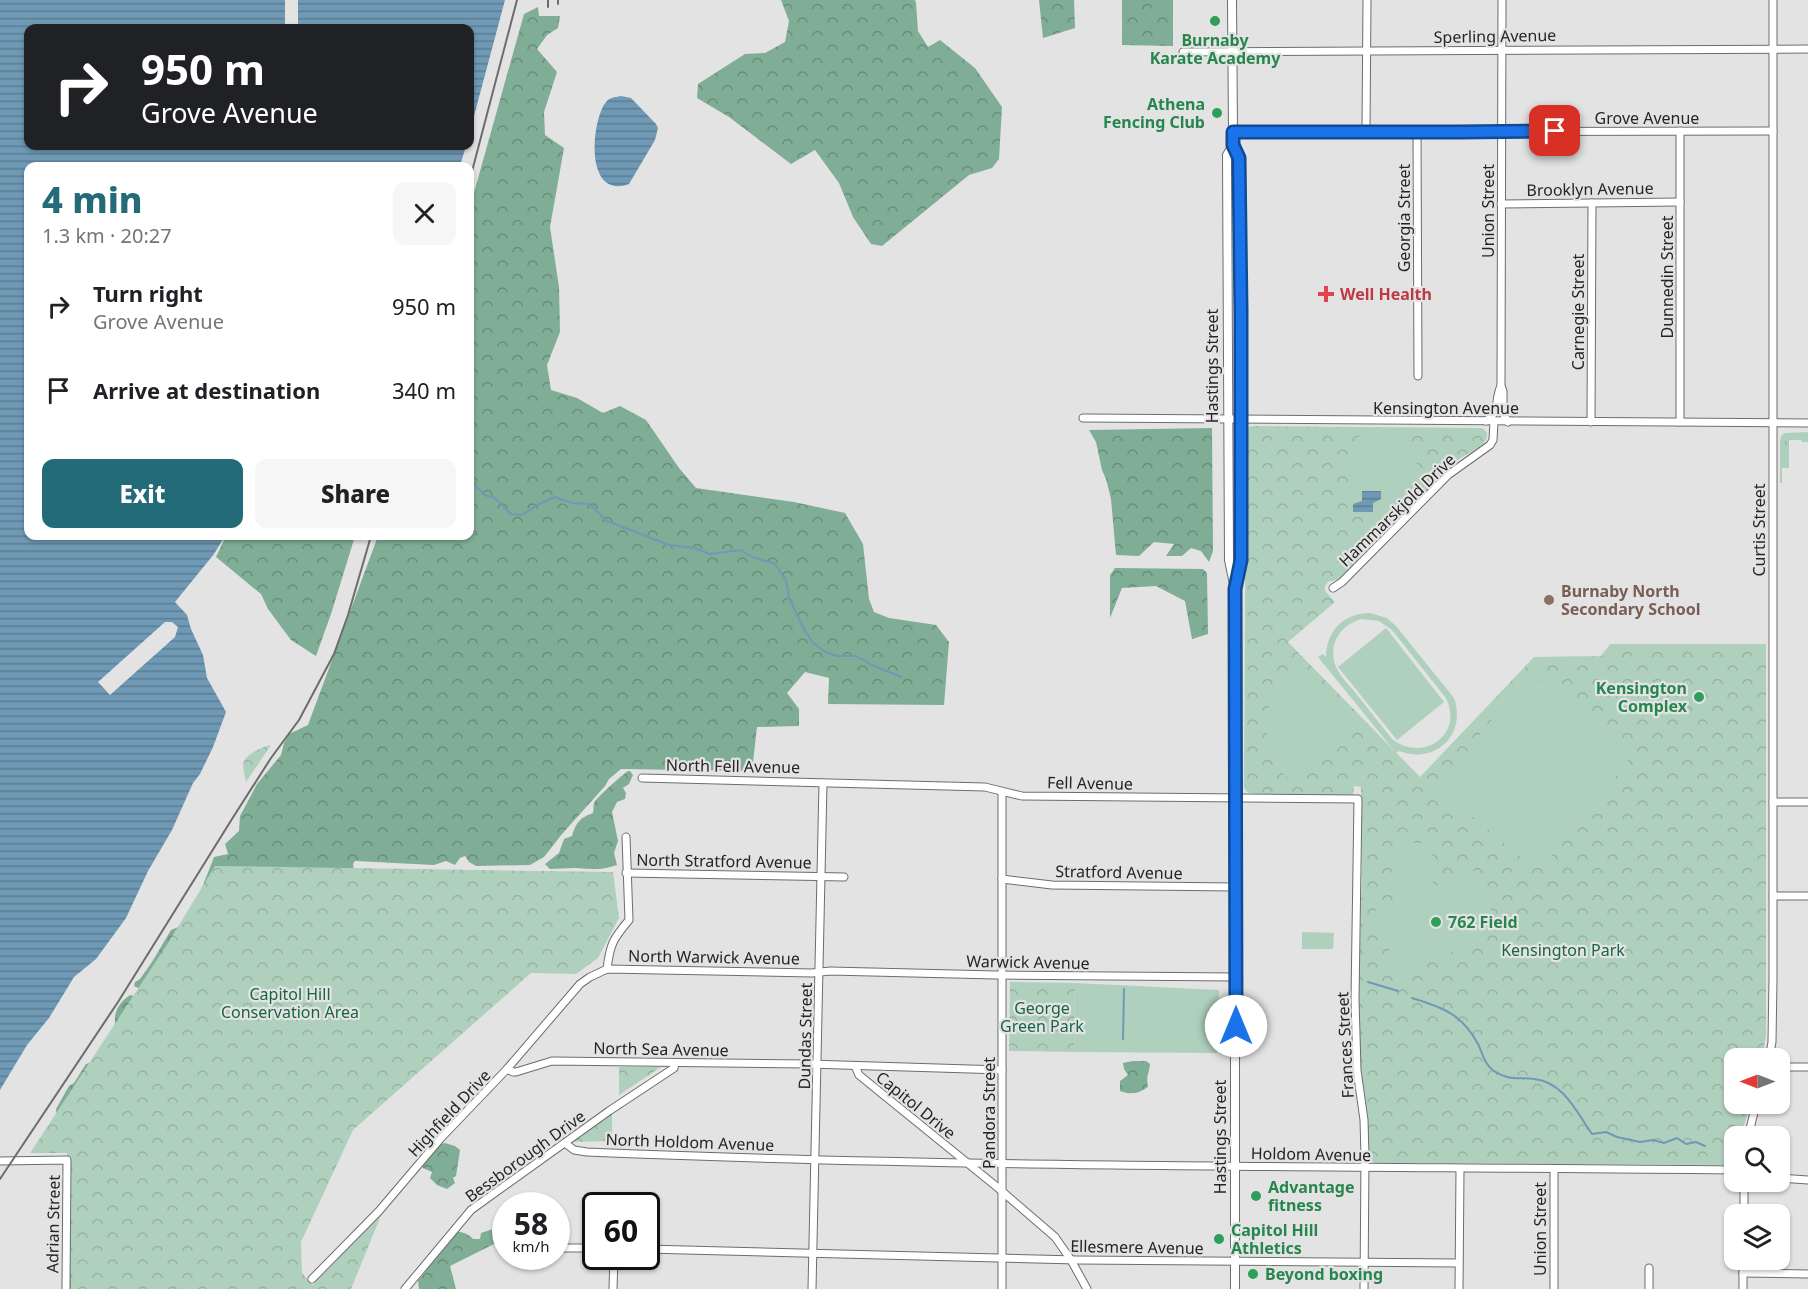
<!DOCTYPE html>
<meta charset="utf-8">
<style>
:root{--surface:#fff;--page:#f6f6f6;--text:#202124;--muted:#757577;--accent:#236b78}
body{margin:0;font-family:"Noto Sans",sans-serif;background:var(--page);color:var(--text);height:100vh;display:flex;flex-direction:column;font-size:22px;white-space:nowrap}
*{box-sizing:border-box;margin:0}
p{font-size:20px;color:var(--muted)}
.icon{flex:none;width:33px;height:33px;fill:none;stroke:currentColor;stroke-width:2;stroke-linecap:round;stroke-linejoin:round}
.map{position:relative;flex:1;overflow:hidden}
.sheet{position:absolute;left:24px;top:162px;width:450px;height:378px;display:flex;flex-direction:column;background:var(--surface);border-radius:12px;box-shadow:0 2px 4px #0004}
.sheet>*{flex:none}
.banner{position:absolute;left:24px;top:24px;width:450px;height:126px;border-radius:12px;box-shadow:0 2px 4px #0004;background:#202124;color:#fff;overflow:hidden}
.needle{width:39px;rotate:270deg}
.buttons{position:absolute;left:1724px;top:1048px;display:grid;gap:12px}
.buttons a{display:grid;place-items:center;width:66px;height:66px;border-radius:12px;background:var(--surface);box-shadow:0 2px 4px #0004;font-size:30px}
.speed{position:absolute;left:492px;top:1192px;display:flex;gap:12px;font-size:30px;font-weight:700;text-align:center}
.speed>*{display:grid;place-content:center;width:78px;height:78px;border-radius:50%;background:var(--surface);box-shadow:0 2px 4px #0004;line-height:1}
.speed small{font-size:15px;font-weight:400}
.speed .limit{border:3px solid #111;border-radius:9px;background:#fff;color:#111}
.pin{position:absolute;display:grid;place-items:center;width:51px;height:51px;color:#fff;margin:-26px;border-radius:12px;box-shadow:0 3px 9px #0006}
.me{position:absolute;width:66px;margin:-33px;rotate:0deg;stroke-linejoin:round;filter:drop-shadow(0 0 4px #0008)}
.turn{display:flex;align-items:center;gap:21px;height:126px;padding:0 18px;font-size:27px}
.turn .icon{width:78px;height:78px;stroke-width:2.5}
.turn b{display:block;font-size:42px;line-height:51px}
.round{display:grid;place-items:center;flex:none;width:63px;height:63px;border-radius:12px;background:var(--page)}
.headline{display:flex;align-items:center;justify-content:space-between;height:102px;padding:0 18px}
h1{font-size:36px;font-weight:800;line-height:45px;color:var(--accent)}
.cta{display:flex;gap:12px;margin-top:auto;padding:12px 18px}
.cta a{flex:1;height:69px;border-radius:12px;background:var(--accent);color:#fff;font-size:24px;font-weight:800;line-height:69px;text-align:center}
.cta a+a{background:var(--page);color:var(--text)}
ul{padding:0;list-style:none}
li{display:flex;align-items:center;gap:18px;height:84px;padding:0 18px}
li div{flex:1}
li b{display:block;font-size:22px}
li em{font-style:normal}
.map>svg:first-child{display:block}
</style>
<div class="map">
<svg width="1808" height="1289" viewBox="0 0 1808 1289">
<defs>
<pattern id="grass-tufts" width="24" height="20" patternUnits="userSpaceOnUse" patternTransform="scale(1.5)"><rect width="24" height="20" fill="#b0d0be"/><path d="M3 7l-1-3M5 7V3M7 7l1-3M15 17l-1-3M17 17v-4M19 17l1-3" fill="none" stroke="#97b2a3"/></pattern>
<pattern id="forest-crowns" width="20" height="18" patternUnits="userSpaceOnUse" patternTransform="scale(1.5)"><rect width="20" height="18" fill="#7fad95"/><path d="M2 6a3 3 0 1 1 6 0M12 15a3 3 0 1 1 6 0" fill="none" stroke="#688d79"/></pattern>
<pattern id="park-crowns" width="20" height="18" patternUnits="userSpaceOnUse" patternTransform="scale(1.5)"><rect width="20" height="18" fill="#b0d0be"/><path d="M2 6a3 3 0 1 1 6 0M12 15a3 3 0 1 1 6 0" fill="none" stroke="#97b2a3"/></pattern>
<pattern id="water-rules" width="6" height="5" patternUnits="userSpaceOnUse" patternTransform="scale(1.5)"><rect width="6" height="5" fill="#6f99b5"/><path d="M0 2.5h6" fill="none" stroke="#5b7d93"/></pattern>
</defs>
<rect width="100%" height="100%" fill="#e3e3e4"/>
<!-- grass -->
<path fill="url(#grass-tufts)" d="M 1808,432 L 1808,442 L 1802,442 L 1801,440 L 1789,440 L 1789,468 L 1782,468 L 1782,483 L 1780,483 L 1780,442 L 1781,436 L 1785,433 Z"/>
<!-- forest -->
<g fill="url(#forest-crowns)">
<path d="M 781,0 L 915,0 L 916,3 L 918,31 L 928,47 L 940,40 L 975,68 L 1002,107 L 999,159 L 992,168 L 969,175 L 882,246 L 871,244 L 853,217 L 839,183 L 815,150 L 791,164 L 729,117 L 697,98 L 698,84 L 745,54 L 765,53 L 785,42 L 789,21 Z"/>
<path d="M 1039,0 L 1074,0 L 1075,28 L 1043,38 Z"/>
<path d="M 1122,0 L 1173,0 L 1173,46 L 1122,45 Z"/>
<path d="M 538,7 L 539,16 L 560,16 L 558,28 L 547,35 L 537,49 L 557,72 L 544,112 L 545,135 L 564,148 L 550,227 L 559,287 L 560,332 L 547,365 L 551,390 L 577,398 L 603,413 L 620,406 L 646,420 L 679,468 L 696,488 L 794,502 L 845,513 L 863,544 L 869,599 L 874,612 L 889,618 L 936,625 L 949,642 L 944,705 L 828,704 L 829,678 L 805,672 L 787,693 L 799,709 L 799,726 L 757,727 L 752,771 L 621,769 L 609,779 L 605,786 L 562,834 L 544,857 L 530,865 L 476,866 L 469,862 L 465,856 L 460,858 L 455,865 L 446,861 L 434,865 L 355,861 L 353,864 L 354,871 L 87,1289 L 68,1289 L 72,1162 L 57,1118 L 56,1109 L 69,1086 L 74,1083 L 86,1064 L 101,1059 L 117,1042 C 114,1022 111,1008 130,995 L 140,998 L 143,990 L 134,986 L 135,982 L 140,979 L 152,962 L 171,930 L 183,925 L 198,898 L 214,857 L 228,854 L 225,844 L 239,831 L 240,816 L 257,784 L 281,755 L 284,743 L 289,734 L 308,725 L 378,536 L 470,536 L 470,207 L 524,14 Z"/>
<path d="M 1212,428 L 1213,551 L 1209,562 L 1201,551 L 1191,548 L 1182,556 L 1166,556 L 1174,544 L 1154,542 L 1139,556 L 1116,555 L 1111,499 L 1106,479 L 1102,470 L 1096,442 L 1089,430 Z"/>
<path d="M 226,536 L 355,536 L 331,614 L 316,656 L 291,640 L 268,609 L 261,594 L 216,557 Z"/>
<path d="M 1115,568 L 1203,569 L 1207,573 L 1208,634 L 1192,639 L 1185,601 L 1156,586 L 1122,588 L 1110,618 L 1110,575 Z"/>
<path d="M 628,771 L 630,771 L 633,775 L 629,784 L 623,788 L 626,793 L 625,799 L 617,802 L 612,812 L 618,841 L 614,853 L 617,865 C 598,871 593,869 574,868 C 566,868 558,869 550,869 L 545,864 L 559,853 L 564,839 L 572,836 C 576,822 580,818 593,813 C 594,810 593,806 594,803 C 596,798 623,774 628,771 Z"/>
<path d="M 1133,1061 L 1146,1061 L 1150,1064 C 1149,1075 1146,1074 1148,1087 C 1138,1094 1131,1095 1120,1091 L 1120,1081 L 1128,1075 L 1124,1069 L 1123,1063 Z"/>
<path d="M 445,1143 L 455,1146 L 460,1150 L 456,1176 L 453,1178 L 455,1183 L 447,1189 L 437,1185 L 430,1178 L 432,1172 L 423,1168 L 420,1161 L 438,1145 Z"/>
<path d="M 496,1228 L 501,1230 L 503,1236 L 500,1241 L 450,1266 L 456,1289 L 419,1289 L 418,1280 C 435,1268 434,1228 460,1232 C 466,1233 469,1235 473,1239 L 480,1239 L 481,1233 Z"/>
</g>
<!-- park -->
<g fill="url(#park-crowns)">
<path d="M 1254,426 L 1480,428 L 1484,429 L 1487,433 C 1488,448 1469,452 1458,460 C 1451,466 1443,472 1437,479 C 1431,485 1429,492 1421,495 L 1359,557 L 1358,561 L 1340,579 L 1328,582 L 1325,586 L 1325,591 L 1335,602 L 1288,642 L 1420,777 L 1534,657 L 1601,656 L 1610,644 L 1766,644 L 1766,1035 L 1762,1059 L 1734,1059 L 1734,1104 L 1750,1104 L 1741,1137 L 1734,1137 L 1734,1165 L 1375,1163 L 1370,1160 L 1366,1108 L 1359,1067 L 1358,1023 L 1362,872 L 1361,787 L 1354,786 L 1353,795 L 1346,797 L 1290,796 L 1249,793 L 1246,791 L 1244,787 L 1246,434 L 1249,427 Z"/>
<path d="M 271,745 L 246,782 C 245,776 242,767 244,761 C 248,753 263,747 271,745 Z"/>
<path d="M 215,866 L 613,872 L 619,918 L 598,958 L 576,974 L 531,973 L 353,1130 L 301,1242 L 302,1273 L 313,1285 L 382,1213 L 351,1289 L 71,1289 L 67,1153 L 30,1153 L 168,943 Z"/>
<path d="M 1010,982 L 1075,983 L 1074,1052 L 1009,1051 Z"/>
<path d="M 619,1067 L 661,1067 L 619,1095 Z"/>
<path d="M 612,1111 L 612,1141 L 571,1142 Z"/>
</g>
<!-- pitch -->
<g fill="#b0d0be" fill-rule="evenodd">
<path d="M 1396,435 L 1425,475 L 1400,500 L 1391,503 L 1376,517 L 1350,517 L 1351,497 L 1348,495 L 1349,441 L 1356,441 L 1356,437 Z"/>
<path d="M 1370,613 L 1387,618 L 1396,626 L 1454,698 C 1467,735 1435,765 1399,751 L 1396,753 L 1318,657 L 1323,654 L 1326,657 C 1326,631 1344,613 1370,613 ZM 1362,619 L 1379,621 L 1392,630 L 1446,698 C 1464,735 1423,763 1392,739 C 1379,723 1367,707 1354,691 C 1348,684 1341,677 1337,669 C 1326,647 1340,624 1362,619 Z"/>
<path d="M 1386,628 L 1444,702 L 1397,740 L 1338,667 Z"/>
<path d="M 1299,660 L 1357,723 L 1356,729 L 1339,743 L 1286,778 C 1255,738 1261,693 1299,660 Z"/>
<path d="M 1535,676 L 1628,751 L 1629,759 L 1543,866 L 1534,867 L 1442,792 L 1441,783 L 1526,677 Z"/>
<path d="M 1397,843 L 1432,843 L 1433,887 L 1473,869 L 1500,931 L 1400,974 L 1373,912 L 1431,887 L 1398,887 Z"/>
<path d="M 1302,932 L 1334,933 L 1333,949 L 1302,949 Z"/>
<path d="M 1075,983 L 1219,990 L 1217,1053 L 1074,1052 Z"/>
</g>
<!-- water -->
<g fill="url(#water-rules)">
<path d="M 0,0 L 505,0 L 470,131 L 470,28 L 28,28 L 28,146 L 466,146 L 460,166 L 28,166 L 28,536 L 225,536 L 214,554 L 175,602 L 187,615 L 191,629 L 203,655 L 207,678 L 226,712 L 213,747 L 200,774 L 193,783 L 172,830 L 148,871 L 126,918 L 96,959 L 74,977 L 49,1018 L 27,1045 L 0,1090 Z"/>
<path d="M 621,96 L 631,98 L 656,124 L 658,128 L 655,140 L 629,184 C 582,201 592,113 608,100 C 612,97 617,97 621,96 Z"/>
<path d="M 1362,491 L 1381,491 L 1381,499 L 1373,503 L 1373,512 L 1353,512 L 1353,504 L 1362,501 Z"/>
</g>
<!-- pier -->
<g fill="#e3e3e4">
<rect x="285" y="0" width="13" height="28"/>
<path d="M 165,622 L 172,622 L 178,627 L 175,637 L 110,695 L 98,682 Z"/>
</g>
<g fill="none" stroke-linecap="round" stroke-linejoin="round">
<!-- stream -->
<g stroke="#6f99b5" stroke-width="2">
<path d="M 470,476 L 477,488 L 487,496 L 494,497 L 511,514 L 522,515 L 539,504 L 555,497 L 572,503 L 589,504 L 607,521 L 669,545 L 694,548 L 710,554 L 741,550 L 752,557 L 775,564 L 786,580 L 789,598 L 804,629 L 812,642 L 825,652 L 837,656 L 856,656 L 872,665 L 901,677"/>
<path d="M 1368,982 L 1398,991"/>
<path d="M 1412,998 C 1442,1007 1462,1014 1478,1044 C 1483,1054 1484,1064 1494,1071 C 1509,1081 1518,1077 1534,1079 C 1564,1082 1577,1113 1592,1134 L 1606,1132 L 1617,1137 L 1640,1142 L 1653,1140 L 1664,1143 L 1677,1138 L 1686,1144 L 1696,1142 L 1705,1146"/>
<path d="M 1123,1039 L 1124,989"/>
</g>
<!-- minor casing -->
<g stroke="#6c6d6e" stroke-width="9">
<g id="minor">
<path d="M 1183,52 L 1808,49"/>
<path d="M 1366,131 L 1367,0"/>
<path d="M 1233,132 L 1773,131"/>
<path d="M 1417,132 L 1418,376"/>
<path d="M 1501,204 L 1680,202"/>
<path d="M 1501,386 L 1503,391 L 1503,413 L 1508,422"/>
<path d="M 1083,418 L 1808,423"/>
<path d="M 1486,421 C 1501,411 1494,400 1501,386 L 1502,0"/>
<path d="M 1591,422 L 1592,203"/>
<path d="M 1680,422 L 1680,131"/>
<path d="M 1333,588 L 1342,582 L 1448,475 L 1490,445 L 1493,440 L 1494,421"/>
<path d="M 642,778 L 985,787 L 1022,796 L 1358,799 L 1355,999 L 1357,1070 L 1364,1120 L 1365,1157 L 1364,1289"/>
<path d="M 1773,802 L 1808,802"/>
<path d="M 626,873 L 844,877"/>
<path d="M 1002,879 L 1052,885 L 1235,887"/>
<path d="M 1773,896 L 1808,896"/>
<path d="M 607,969 C 610,944 613,939 629,920 L 626,837"/>
<path d="M 1769,1059 L 1772,1042 L 1773,978 L 1773,0"/>
<path d="M 855,1066 L 859,1075 L 997,1187 L 1055,1237 L 1071,1260 L 1087,1289"/>
<path d="M 1779,1067 L 1808,1067"/>
<path d="M 507,1069 L 513,1072 L 516,1072 L 552,1061 L 809,1064 L 1002,1070"/>
<path d="M 1748,1137 L 1756,1104"/>
<path d="M 565,1143 L 574,1150 L 587,1152 C 969,1168 1351,1166 1734,1170"/>
<path d="M 0,1161 L 67,1160 L 66,1289"/>
<path d="M 1779,1178 L 1808,1180"/>
<path d="M 1744,1215 L 1744,1182"/>
<path d="M 505,1247 L 506,1247"/>
<path d="M 556,1248 L 596,1248"/>
<path d="M 646,1249 L 1077,1260 L 1459,1263"/>
<path d="M 1743,1273 L 1808,1274"/>
<path d="M 312,1279 L 379,1211 L 441,1138 L 507,1069 L 580,984 L 590,977 L 607,969 L 812,973 L 830,971 L 996,975 L 1236,977"/>
<path d="M 405,1289 L 471,1210 L 609,1111 L 674,1068 L 675,1063"/>
<path d="M 613,1289 L 614,1257"/>
<path d="M 812,1289 L 823,783"/>
<path d="M 1002,1289 L 1002,792"/>
<path d="M 1459,1289 L 1460,1169"/>
<path d="M 1554,1289 L 1554,1170"/>
<path d="M 1649,1289 L 1649,1268"/>
<path d="M 1743,1289 L 1743,1260"/>
</g>
</g>
<!-- major casing -->
<g stroke="#6c6d6e" stroke-width="10">
<g id="major">
<path d="M 1232,0 L 1233,132 L 1233,145 L 1239,158 L 1241,312 L 1241,560 L 1235,586"/>
<path d="M 1233,145 L 1227,155 L 1229,560 L 1235,589 L 1235,1289"/>
</g>
</g>
<!-- minor -->
<use href="#minor" stroke="#fff" stroke-width="7"/>
<!-- major -->
<use href="#major" stroke="#fff" stroke-width="8"/>
<!-- rail -->
<g stroke="#6c6c6d" stroke-width="2">
<path d="M 558,0 L 558,4"/>
<path d="M 548,7 L 548,0"/>
<path d="M 470,179 L 517,0"/>
<path d="M 0,1179 L 118,1002 L 232,819 L 271,758 L 299,720 L 334,654 L 348,615 L 371,536"/>
</g>
</g>
<g fill="none" stroke-linecap="round" stroke-linejoin="round">
<!-- route casing -->
<g stroke="#114b97" stroke-width="15">
<path id="route" d="M 1236,1026 L 1235,589 L 1241,560 L 1241,312 L 1239,158 L 1233,145 L 1233,132 L 1459,132 L 1555,131"/>
</g>
<!-- route -->
<use href="#route" stroke="#1a73e8" stroke-width="10"/>
</g>
<!-- markers -->
<g fill="#2e9e5b" stroke="#e3e3e4" stroke-width="2">
<circle cx="1215" cy="21" r="6"/>
<circle cx="1217" cy="113" r="6"/>
<circle cx="1699" cy="697" r="6"/>
<circle cx="1436" cy="922" r="6"/>
<circle cx="1256" cy="1196" r="6"/>
<circle cx="1219" cy="1239" r="6"/>
<circle cx="1253" cy="1274" r="6"/>
</g>
<path fill="#e0444e" stroke="#e3e3e4" stroke-width="2" d="M1323 285h6v6h6v6h-6v6h-6v-6h-6v-6h6z"/>
<circle fill="#8d6e63" stroke="#e3e3e4" stroke-width="2" cx="1549" cy="600" r="6"/>
<g text-anchor="middle" dominant-baseline="central" stroke-width="4.5" stroke-linejoin="round" paint-order="stroke">
<!-- street labels -->
<g font-size="16" fill="#252526" stroke="#e3e3e4">
<text transform="translate(1495 36) rotate(-1)">Sperling Avenue</text>
<text x="1647" y="118">Grove Avenue</text>
<text transform="translate(1590 189) rotate(-1)">Brooklyn Avenue</text>
<text transform="translate(1488 211) rotate(-90)">Union Street</text>
<text transform="translate(1404 218) rotate(-90)">Georgia Street</text>
<text transform="translate(1667 277) rotate(-90)">Dunnedin Street</text>
<text transform="translate(1578 312) rotate(-90)">Carnegie Street</text>
<text transform="translate(1212 366) rotate(-90)">Hastings Street</text>
<text x="1446" y="408">Kensington Avenue</text>
<text transform="translate(1397 510) rotate(-44)">Hammarskjold Drive</text>
<text transform="translate(1759 530) rotate(-90)">Curtis Street</text>
<text transform="translate(733 766) rotate(1)">North Fell Avenue</text>
<text transform="translate(1090 783) rotate(1)">Fell Avenue</text>
<text transform="translate(724 861) rotate(1)">North Stratford Avenue</text>
<text transform="translate(1119 872) rotate(1)">Stratford Avenue</text>
<text transform="translate(714 957) rotate(1)">North Warwick Avenue</text>
<text transform="translate(1028 962) rotate(1)">Warwick Avenue</text>
<text transform="translate(805 1036) rotate(-89)">Dundas Street</text>
<text transform="translate(1345 1045) rotate(-93)">Frances Street</text>
<text transform="translate(661 1049) rotate(1)">North Sea Avenue</text>
<text transform="translate(916 1105) rotate(39)">Capitol Drive</text>
<text transform="translate(449 1113) rotate(-47)">Highfield Drive</text>
<text transform="translate(989 1113) rotate(-90)">Pandora Street</text>
<text transform="translate(1220 1137) rotate(-90)">Hastings Street</text>
<text transform="translate(690 1142) rotate(2)">North Holdom Avenue</text>
<text transform="translate(1311 1154) rotate(1)">Holdom Avenue</text>
<text transform="translate(525 1156) rotate(-36)">Bessborough Drive</text>
<text transform="translate(53 1224) rotate(-89)">Adrian Street</text>
<text transform="translate(1540 1229) rotate(-90)">Union Street</text>
<text transform="translate(1137 1247) rotate(1)">Ellesmere Avenue</text>
</g>
<!-- leisure labels -->
<g font-size="16" font-weight="bold" fill="#27864d" stroke="#e3e3e4" text-anchor="start">
<text x="1215" y="40" text-anchor="middle">Burnaby<tspan x="1215" dy="18">Karate Academy</tspan></text>
<text x="1205" y="104" text-anchor="end">Athena<tspan x="1205" dy="18">Fencing Club</tspan></text>
<text x="1687" y="688" text-anchor="end">Kensington<tspan x="1687" dy="18">Complex</tspan></text>
<text x="1448" y="922">762 Field</text>
<text x="1268" y="1187">Advantage<tspan x="1268" dy="18">fitness</tspan></text>
<text x="1231" y="1230">Capitol Hill<tspan x="1231" dy="18">Athletics</tspan></text>
<text x="1265" y="1274">Beyond boxing</text>
</g>
<!-- health labels -->
<g font-size="16" font-weight="bold" fill="#be3a42" stroke="#e3e3e4" text-anchor="start">
<text x="1340" y="294">Well Health</text>
</g>
<!-- education labels -->
<g font-size="16" font-weight="bold" fill="#785e54" stroke="#e3e3e4" text-anchor="start">
<text x="1561" y="591">Burnaby North<tspan x="1561" dy="18">Secondary School</tspan></text>
</g>
<!-- park labels -->
<g font-size="16" fill="#166544" stroke="#e3e3e4">
<text x="1563" y="950">Kensington Park</text>
<text x="290" y="994">Capitol Hill<tspan x="290" dy="18">Conservation Area</tspan></text>
<text x="1042" y="1008">George<tspan x="1042" dy="18">Green Park</tspan></text>
</g>
</g>
</svg>
<div class="buttons">
<a><svg class="needle" viewBox="-14 -14 28 28"><path d="M0-13l5 13h-10z" fill="#e53935"/><path d="M0 13l5-13h-10z" fill="#757577"/></svg></a>
<a><svg class="icon" aria-label="search" viewBox="0 0 24 24"><circle cx="10" cy="10" r="6"/><path d="M15 15l6 6"/></svg></a>
<a><svg class="icon" aria-label="layers" viewBox="0 0 24 24"><path d="M12 4l9 5-9 5-9-5zM3 14l9 5 9-5"/></svg></a>
</div>
<div class="speed"><div>58<small>km/h</small></div><div class="limit">60</div></div>
<div class="pin" style="left:1555px;top:131px;background:#d93025"><svg class="icon" aria-label="arrive" viewBox="0 0 24 24"><path d="M6 21V4h12l-3 4 3 4H6"/></svg></div>
<svg class="me" style="left:1236px;top:1026px" viewBox="-20 -20 40 40"><circle r="19" fill="#fff"/><path d="M0-13L10 11 0 6-10 11z" fill="#1a73e8"/></svg>
<div class="banner">
<div class="turn"><svg class="icon" aria-label="right" viewBox="0 0 24 24"><path d="M7 20v-9h11M14 6l5 5-5 5"/></svg><div><b>950 m</b>Grove Avenue</div></div>
</div>
<section class="sheet">
<div class="headline"><div><h1>4 min</h1><p>1.3 km · 20:27</p></div><a class="round"><svg class="icon" aria-label="close" viewBox="0 0 24 24"><path d="M6 6l12 12M18 6L6 18"/></svg></a></div>
<ul>
<li><svg class="icon" aria-label="right" viewBox="0 0 24 24"><path d="M7 20v-9h11M14 6l5 5-5 5"/></svg><div><b>Turn right</b><p>Grove Avenue</p></div><em>950 m</em></li>
<li><svg class="icon" aria-label="arrive" viewBox="0 0 24 24"><path d="M6 21V4h12l-3 4 3 4H6"/></svg><div><b>Arrive at destination</b></div><em>340 m</em></li>
</ul>
<div class="cta"><a>Exit</a><a>Share</a></div>
</section>
</div>
